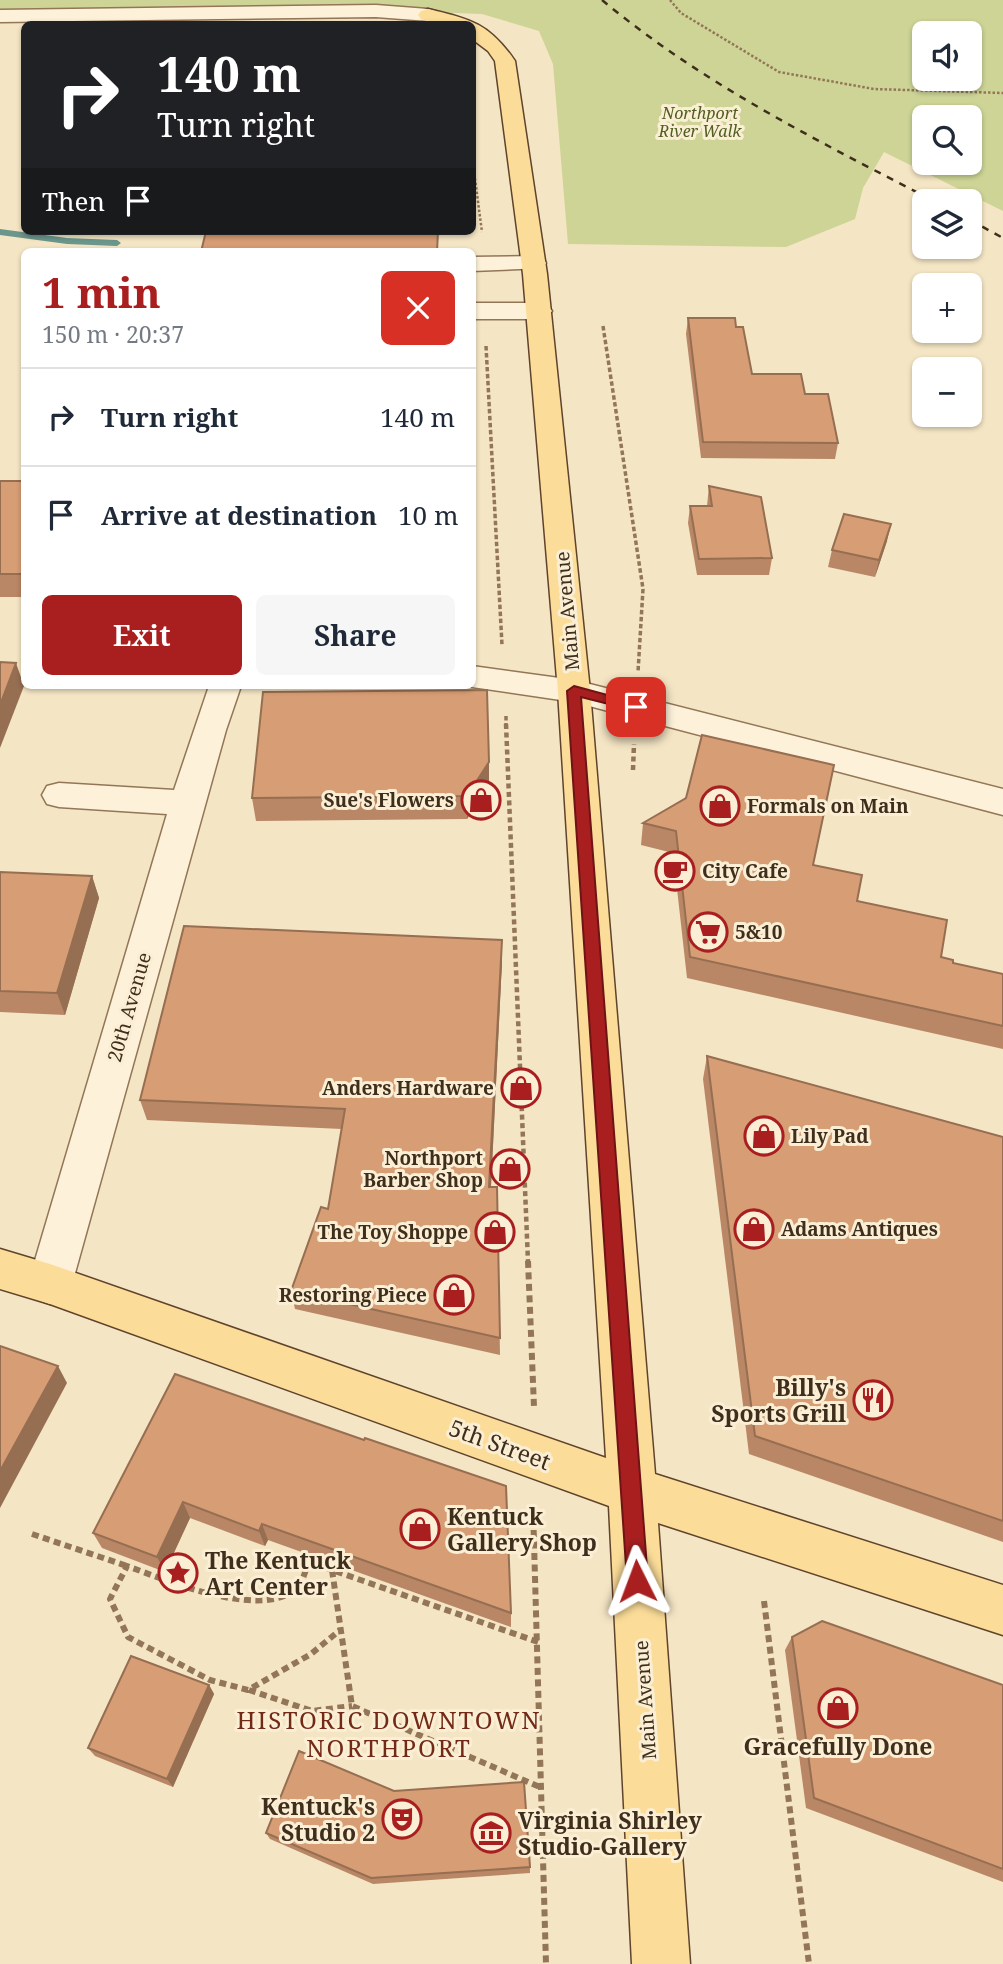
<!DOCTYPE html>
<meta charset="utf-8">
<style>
:root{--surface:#fff;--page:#f6f6f7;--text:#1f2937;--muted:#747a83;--line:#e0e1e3;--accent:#a91f20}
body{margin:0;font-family:"Noto Serif",serif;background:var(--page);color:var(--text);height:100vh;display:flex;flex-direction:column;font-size:26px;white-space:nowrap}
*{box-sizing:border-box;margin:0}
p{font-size:23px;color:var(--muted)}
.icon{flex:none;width:38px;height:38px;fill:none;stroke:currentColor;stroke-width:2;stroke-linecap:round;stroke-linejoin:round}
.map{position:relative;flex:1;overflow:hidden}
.drawer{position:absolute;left:21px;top:248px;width:455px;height:441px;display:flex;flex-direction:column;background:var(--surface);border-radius:10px;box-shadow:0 2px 5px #0004}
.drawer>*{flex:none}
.hud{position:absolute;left:21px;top:21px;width:455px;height:214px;border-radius:10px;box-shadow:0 2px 5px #0004;background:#202124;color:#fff;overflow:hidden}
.tools{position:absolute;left:912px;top:21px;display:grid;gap:14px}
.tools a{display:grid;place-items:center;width:70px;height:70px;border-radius:10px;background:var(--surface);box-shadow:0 2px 5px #0004;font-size:35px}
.pin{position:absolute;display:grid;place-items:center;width:60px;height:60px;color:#fff;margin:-30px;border-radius:14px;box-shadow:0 4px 10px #0006}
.me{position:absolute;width:77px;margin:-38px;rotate:357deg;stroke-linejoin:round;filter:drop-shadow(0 0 5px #0008)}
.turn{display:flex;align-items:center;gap:24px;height:147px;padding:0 21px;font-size:32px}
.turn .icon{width:91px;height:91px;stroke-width:2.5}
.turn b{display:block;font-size:49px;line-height:60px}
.then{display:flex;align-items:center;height:66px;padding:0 21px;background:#0003;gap:14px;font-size:26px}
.round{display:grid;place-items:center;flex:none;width:74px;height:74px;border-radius:10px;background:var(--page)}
.head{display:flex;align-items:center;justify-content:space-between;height:119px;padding:0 21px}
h1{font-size:42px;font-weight:700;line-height:52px;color:var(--accent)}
.primary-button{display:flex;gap:14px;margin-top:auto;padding:14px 21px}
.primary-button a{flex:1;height:80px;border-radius:10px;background:var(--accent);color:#fff;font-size:28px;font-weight:700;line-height:80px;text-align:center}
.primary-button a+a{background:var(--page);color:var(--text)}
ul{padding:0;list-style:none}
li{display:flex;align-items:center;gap:21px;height:98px;padding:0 21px;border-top:2px solid var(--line)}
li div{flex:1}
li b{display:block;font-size:26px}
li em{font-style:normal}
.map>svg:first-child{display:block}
</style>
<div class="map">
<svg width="1003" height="1964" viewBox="0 0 1003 1964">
<rect width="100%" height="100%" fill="#f4e5c4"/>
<!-- green -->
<path fill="#cdd496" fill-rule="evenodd" d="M 0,0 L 1003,0 L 1003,211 L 884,152 L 863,188 L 855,219 L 786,247 L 568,244 L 553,64 L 539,31 L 482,14 L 347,9 L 0,13 ZM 924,33 L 970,33 L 970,79 L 924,79 ZM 924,117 L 970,117 L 970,163 L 924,163 Z"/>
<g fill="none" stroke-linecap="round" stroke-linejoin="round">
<!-- stream -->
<path fill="#6b968b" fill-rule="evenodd" d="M 0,229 L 67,238 L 117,240 L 121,243 L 117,246 L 67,244 L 0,235 Z"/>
<!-- minor casing -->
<g stroke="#927657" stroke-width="3">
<g id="minor">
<path d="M 376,5 L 428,9 L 435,11 L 438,15 L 435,19 L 428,21 L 376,17 L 0,22 L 0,10 Z"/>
<path d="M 534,256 L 543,258 L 546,263 L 543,268 L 472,271 L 472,257 Z"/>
<path d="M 472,303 L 539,303 L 548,306 L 552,311 L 548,316 L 539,319 L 472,319 Z"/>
<path d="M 472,666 L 574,680 L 1003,789 L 1003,815 L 574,702 L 465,686 L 472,686 Z"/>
<path d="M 209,686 L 241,686 L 226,730 L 72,1284 L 66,1298 L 50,1304 L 34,1298 L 28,1284 L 167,814 L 59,807 L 47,804 L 42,795 L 47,786 L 59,783 L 174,790 Z"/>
</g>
</g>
<!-- major casing -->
<g stroke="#5f432c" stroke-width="3">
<path id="major" d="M 428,9 C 470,19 489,23 515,61 L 547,274 L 590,691 L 655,1474 L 1003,1585 L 1003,1635 L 658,1523 L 690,1964 L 632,1964 L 609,1506 L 50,1304 L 0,1289 L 0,1249 L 50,1264 L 606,1458 L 558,691 L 523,274 L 495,61 L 488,51 L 472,39 L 472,24 L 442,24 L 421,19 L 418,15 L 421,11 Z"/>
</g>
<!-- path-far3 -->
<g stroke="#927657" stroke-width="2.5" stroke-dasharray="2.5 2" stroke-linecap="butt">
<path d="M 670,0 L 681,13 L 779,72 L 874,89 L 1003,93"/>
<path d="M 472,156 L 482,232"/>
</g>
<!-- path-far2 -->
<g stroke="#927657" stroke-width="3.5" stroke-dasharray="4.5 2.5" stroke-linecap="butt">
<path d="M 603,326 L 643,589 L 638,672"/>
<path d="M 486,346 L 502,645"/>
<path d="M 506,716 L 506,725"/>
</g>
<!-- path-far1 -->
<g stroke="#927657" stroke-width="4.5" stroke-dasharray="5 3.5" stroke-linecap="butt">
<path d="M 506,724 L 528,1262"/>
<path d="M 633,770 L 634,744"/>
</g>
<!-- path -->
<g stroke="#927657" stroke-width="6" stroke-dasharray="7 4.5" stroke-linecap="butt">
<path d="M 528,1261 L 534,1407"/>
<path d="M 533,1507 L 546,1964"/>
<path d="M 32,1534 L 127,1566"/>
<path d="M 332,1570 L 309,1561 C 305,1570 303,1584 295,1590 C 257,1619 166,1580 127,1566 L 110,1599 L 128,1637 L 210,1680 L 248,1690 L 311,1654 L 340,1630"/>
<path d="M 764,1601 L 809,1964"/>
<path d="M 538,1642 L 332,1570 L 352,1706 L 542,1788"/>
<path d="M 249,1690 L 312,1711 L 352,1706"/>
</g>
<!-- minor -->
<use href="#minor" fill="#fdf2d9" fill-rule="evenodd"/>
<!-- major -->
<use href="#major" fill="#fbdc98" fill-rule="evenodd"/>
<!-- rail -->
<g stroke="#402e1d" stroke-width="2.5" stroke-dasharray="7 7" stroke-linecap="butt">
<path d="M 602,0 C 703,84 818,141 934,201"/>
<path d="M 970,220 L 1003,238"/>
</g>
</g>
<!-- wall -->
<g fill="#b98765">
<path d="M 688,318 L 736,327 L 752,374 L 805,394 L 838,443 L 835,459 L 701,458 L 686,334 Z"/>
<rect x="0" y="481" width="24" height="116"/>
<path d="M 709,486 L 772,558 L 769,575 L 697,575 L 688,523 L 690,506 L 707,506 Z"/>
<path d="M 887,541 L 875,577 L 828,567 L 832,550 Z"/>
<path d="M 489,785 L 467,819 L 256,821 L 252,798 Z"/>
<path d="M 643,823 L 813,865 L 857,901 L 941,957 L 953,963 L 1003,974 L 1003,1049 L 687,978 L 673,853 L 641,845 Z"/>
<path d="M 0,872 L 92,876 L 99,898 L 65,1015 L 0,1012 Z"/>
<path d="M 502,940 L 502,961 L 491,1187 L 497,1187 L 500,1355 L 295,1309 L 291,1291 L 328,1209 L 342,1129 L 147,1120 L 140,1100 Z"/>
<path d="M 707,1056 L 1003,1137 L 1003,1542 L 749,1454 L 703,1079 Z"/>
<path d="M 175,1374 L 511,1613 L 511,1627 L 268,1540 L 265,1546 L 190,1518 L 165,1572 L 102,1548 L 93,1533 Z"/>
<path d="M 792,1637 L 1003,1685 L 1003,1882 L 806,1808 L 785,1650 Z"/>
<path d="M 209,1685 L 214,1694 L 173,1787 L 95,1756 L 88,1748 Z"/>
<path d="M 394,1791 L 530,1867 L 530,1873 L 373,1884 L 270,1839 L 266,1833 Z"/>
</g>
<!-- shaded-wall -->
<g fill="#966e52">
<path d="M 891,524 L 887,541 L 875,577 L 879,560 Z"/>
<path d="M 16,663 L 24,686 L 0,748 L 0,705 Z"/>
<path d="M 489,762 L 489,785 L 467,819 L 467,796 Z"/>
<path d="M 92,876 L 99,898 L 65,1015 L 57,993 Z"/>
<path d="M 502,940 L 502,961 L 490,1206 L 489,1187 Z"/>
<path d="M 58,1366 L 67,1383 L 0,1508 L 0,1471 Z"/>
<path d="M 183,1502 L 190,1518 L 165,1572 L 157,1557 Z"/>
<path d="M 262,1524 L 268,1540 L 265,1546 L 259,1531 Z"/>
<path d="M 209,1685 L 214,1694 L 173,1787 L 167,1779 Z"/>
</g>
<!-- building -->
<g fill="#d79d75" stroke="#966e52" stroke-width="2">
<path d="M 206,231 L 438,231 L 437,252 L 201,252 Z"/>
<path d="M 688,318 L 735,318 L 736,327 L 743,327 L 752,374 L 801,374 L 805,394 L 828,394 L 838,443 L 703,442 Z"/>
<rect x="0" y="481" width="24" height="93"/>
<path d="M 709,486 L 761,497 L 772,558 L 699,559 L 690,506 L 712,506 Z"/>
<path d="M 844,514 L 891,524 L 879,560 L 832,550 Z"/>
<path d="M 0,662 L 16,663 L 0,705 Z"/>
<path d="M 487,690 L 489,762 L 467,796 L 252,798 L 263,692 Z"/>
<path d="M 702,735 L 834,765 L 813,865 L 862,875 L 857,901 L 947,920 L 941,957 L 953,960 L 953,963 L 1003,974 L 1003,1026 L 690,957 L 676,831 L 643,823 L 686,798 Z"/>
<path d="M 0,872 L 92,876 L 57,993 L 0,991 Z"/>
<path d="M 184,926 L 502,940 L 489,1187 L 497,1187 L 500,1338 L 291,1291 L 321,1207 L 328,1209 L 345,1109 L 140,1100 Z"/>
<path d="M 707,1056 L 1003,1137 L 1003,1521 L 755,1436 Z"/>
<path d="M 0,1346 L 58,1366 L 0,1471 Z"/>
<path d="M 175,1374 L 364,1440 L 365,1438 L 506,1486 L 511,1613 L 262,1524 L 259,1531 L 183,1502 L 157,1557 L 93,1533 Z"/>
<path d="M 822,1621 L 1003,1685 L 1003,1869 L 814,1798 L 792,1637 Z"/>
<path d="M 131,1656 L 209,1685 L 167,1779 L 88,1748 Z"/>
<path d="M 299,1751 L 394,1791 L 524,1782 L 530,1867 L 371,1878 L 266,1833 Z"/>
</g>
<!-- route -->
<path fill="#a91f20" stroke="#6e1415" stroke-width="2" d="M 574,686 L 641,704 L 643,707 L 636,711 L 581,697 L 648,1581 L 645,1588 L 637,1591 L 630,1588 L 627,1581 L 567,691 Z"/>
<!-- icons -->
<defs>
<g id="shop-ring" transform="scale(2.0125)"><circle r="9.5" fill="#faefd5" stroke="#a91f20" stroke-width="1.5"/><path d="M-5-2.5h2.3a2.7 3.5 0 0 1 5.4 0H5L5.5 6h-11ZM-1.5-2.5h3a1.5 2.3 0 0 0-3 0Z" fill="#a91f20"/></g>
<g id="cafe-ring" transform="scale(2.0125)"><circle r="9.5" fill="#faefd5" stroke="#a91f20" stroke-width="1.5"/><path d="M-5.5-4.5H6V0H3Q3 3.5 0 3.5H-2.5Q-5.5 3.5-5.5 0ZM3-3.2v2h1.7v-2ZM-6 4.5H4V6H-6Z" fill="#a91f20"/></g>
<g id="supermarket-ring" transform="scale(2.0125)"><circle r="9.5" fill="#faefd5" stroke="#a91f20" stroke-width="1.5"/><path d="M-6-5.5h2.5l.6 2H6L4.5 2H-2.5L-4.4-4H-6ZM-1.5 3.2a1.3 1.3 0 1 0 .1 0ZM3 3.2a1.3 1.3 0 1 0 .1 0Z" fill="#a91f20"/></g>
<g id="restaurant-ring" transform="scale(2.0125)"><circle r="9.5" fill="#faefd5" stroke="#a91f20" stroke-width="1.5"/><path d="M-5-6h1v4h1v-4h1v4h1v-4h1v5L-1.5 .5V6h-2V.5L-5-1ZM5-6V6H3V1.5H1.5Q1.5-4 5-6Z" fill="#a91f20"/></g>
<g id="sight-ring" transform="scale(2.0125)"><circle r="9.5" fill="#faefd5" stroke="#a91f20" stroke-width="1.5"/><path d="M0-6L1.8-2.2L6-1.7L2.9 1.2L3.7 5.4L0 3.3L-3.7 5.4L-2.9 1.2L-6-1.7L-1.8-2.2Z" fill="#a91f20"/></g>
<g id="theatre-ring" transform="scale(2.0125)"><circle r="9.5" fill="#faefd5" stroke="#a91f20" stroke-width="1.5"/><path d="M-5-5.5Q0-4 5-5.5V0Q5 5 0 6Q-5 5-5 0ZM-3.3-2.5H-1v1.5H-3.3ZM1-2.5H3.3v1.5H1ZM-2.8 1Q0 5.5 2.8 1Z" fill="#a91f20"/></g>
<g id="museum-ring" transform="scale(2.0125)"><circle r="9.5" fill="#faefd5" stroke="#a91f20" stroke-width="1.5"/><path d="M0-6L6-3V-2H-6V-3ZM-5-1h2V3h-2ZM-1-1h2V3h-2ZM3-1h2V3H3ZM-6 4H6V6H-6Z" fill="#a91f20"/></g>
</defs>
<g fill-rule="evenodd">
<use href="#shop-ring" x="481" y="800"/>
<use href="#shop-ring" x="720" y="806"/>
<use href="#cafe-ring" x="675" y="871"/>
<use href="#supermarket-ring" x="708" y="932"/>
<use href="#shop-ring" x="521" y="1088"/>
<use href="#shop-ring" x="764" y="1136"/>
<use href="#shop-ring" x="510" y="1169"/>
<use href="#shop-ring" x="754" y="1229"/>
<use href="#shop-ring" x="495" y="1232"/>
<use href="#shop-ring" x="454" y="1295"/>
<use href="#restaurant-ring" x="873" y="1400"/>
<use href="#shop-ring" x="420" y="1529"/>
<use href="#sight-ring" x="178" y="1573"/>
<use href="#shop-ring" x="838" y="1708"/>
<use href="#theatre-ring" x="402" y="1819"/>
<use href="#museum-ring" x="491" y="1833"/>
</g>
<g text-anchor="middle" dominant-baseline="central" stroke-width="6" stroke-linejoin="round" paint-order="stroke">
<!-- far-park labels -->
<g font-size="16" font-style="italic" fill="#505f21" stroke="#faefd5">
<text x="700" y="113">Northport<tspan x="700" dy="18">River Walk</tspan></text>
</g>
<!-- street labels -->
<g font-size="19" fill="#402e1d" stroke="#faefd5">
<text transform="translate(567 611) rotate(-95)">Main Avenue</text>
<text transform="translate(129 1007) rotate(-74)">20th Avenue</text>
<text transform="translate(645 1700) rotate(-94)">Main Avenue</text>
</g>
<!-- poi labels -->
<g font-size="19" font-weight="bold" fill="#402e1d" stroke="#faefd5" text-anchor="end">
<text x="454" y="800">Sue's Flowers</text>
<text x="747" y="806" text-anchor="start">Formals on Main</text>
<text x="702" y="871" text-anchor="start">City Cafe</text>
<text x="735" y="932" text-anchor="start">5&amp;10</text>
<text x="494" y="1088">Anders Hardware</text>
<text x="791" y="1136" text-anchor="start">Lily Pad</text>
<text x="483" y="1158">Northport<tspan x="483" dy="22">Barber Shop</tspan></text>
<text x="781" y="1229" text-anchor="start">Adams Antiques</text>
<text x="468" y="1232">The Toy Shoppe</text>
<text x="427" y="1295">Restoring Piece</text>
</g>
<!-- near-poi labels -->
<g font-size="23" font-weight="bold" fill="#402e1d" stroke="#faefd5" text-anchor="start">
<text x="846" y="1387" text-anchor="end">Billy's<tspan x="846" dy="26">Sports Grill</tspan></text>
<text x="447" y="1516">Kentuck<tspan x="447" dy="26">Gallery Shop</tspan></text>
<text x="205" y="1560">The Kentuck<tspan x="205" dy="26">Art Center</tspan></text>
<text x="838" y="1746" text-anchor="middle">Gracefully Done</text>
<text x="375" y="1806" text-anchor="end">Kentuck's<tspan x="375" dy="26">Studio 2</tspan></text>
<text x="518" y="1820">Virginia Shirley<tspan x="518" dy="26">Studio-Gallery</tspan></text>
</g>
<!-- near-street labels -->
<g font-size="23" fill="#402e1d" stroke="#faefd5">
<text transform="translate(500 1444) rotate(20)">5th Street</text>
</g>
<!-- near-neighbourhood labels -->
<g font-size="24" letter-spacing="2" fill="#722916" stroke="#faefd5">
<text x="389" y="1719">HISTORIC DOWNTOWN<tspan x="389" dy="28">NORTHPORT</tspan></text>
</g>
</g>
</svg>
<div class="tools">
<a><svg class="icon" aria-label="sound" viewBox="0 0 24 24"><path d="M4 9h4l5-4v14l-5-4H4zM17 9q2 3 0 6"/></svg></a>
<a><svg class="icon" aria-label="search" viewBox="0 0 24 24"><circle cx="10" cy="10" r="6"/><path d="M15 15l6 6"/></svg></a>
<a><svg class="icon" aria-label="layers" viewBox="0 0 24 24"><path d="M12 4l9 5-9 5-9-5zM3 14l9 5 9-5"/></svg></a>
<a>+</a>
<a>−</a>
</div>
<div class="pin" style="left:636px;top:707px;background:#d93025"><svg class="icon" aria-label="arrive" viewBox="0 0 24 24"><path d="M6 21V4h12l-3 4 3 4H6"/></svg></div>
<svg class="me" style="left:637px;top:1581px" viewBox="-20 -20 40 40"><path d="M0-17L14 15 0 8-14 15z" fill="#a91f20" stroke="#fff" stroke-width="4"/></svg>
<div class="hud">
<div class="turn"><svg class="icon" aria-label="right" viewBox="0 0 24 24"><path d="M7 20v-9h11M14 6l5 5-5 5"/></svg><div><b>140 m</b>Turn right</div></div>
<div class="then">Then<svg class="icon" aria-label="arrive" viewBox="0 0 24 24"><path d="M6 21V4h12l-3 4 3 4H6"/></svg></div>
</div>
<section class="drawer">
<div class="head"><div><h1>1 min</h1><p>150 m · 20:37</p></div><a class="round" style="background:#d93025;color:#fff"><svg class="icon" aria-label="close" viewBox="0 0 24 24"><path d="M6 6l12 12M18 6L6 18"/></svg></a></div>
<ul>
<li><svg class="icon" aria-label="right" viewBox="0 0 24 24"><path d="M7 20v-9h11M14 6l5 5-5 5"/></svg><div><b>Turn right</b></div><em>140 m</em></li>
<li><svg class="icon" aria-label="arrive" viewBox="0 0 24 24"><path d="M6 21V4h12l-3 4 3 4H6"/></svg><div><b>Arrive at destination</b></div><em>10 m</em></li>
</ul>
<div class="primary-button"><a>Exit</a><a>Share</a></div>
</section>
</div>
